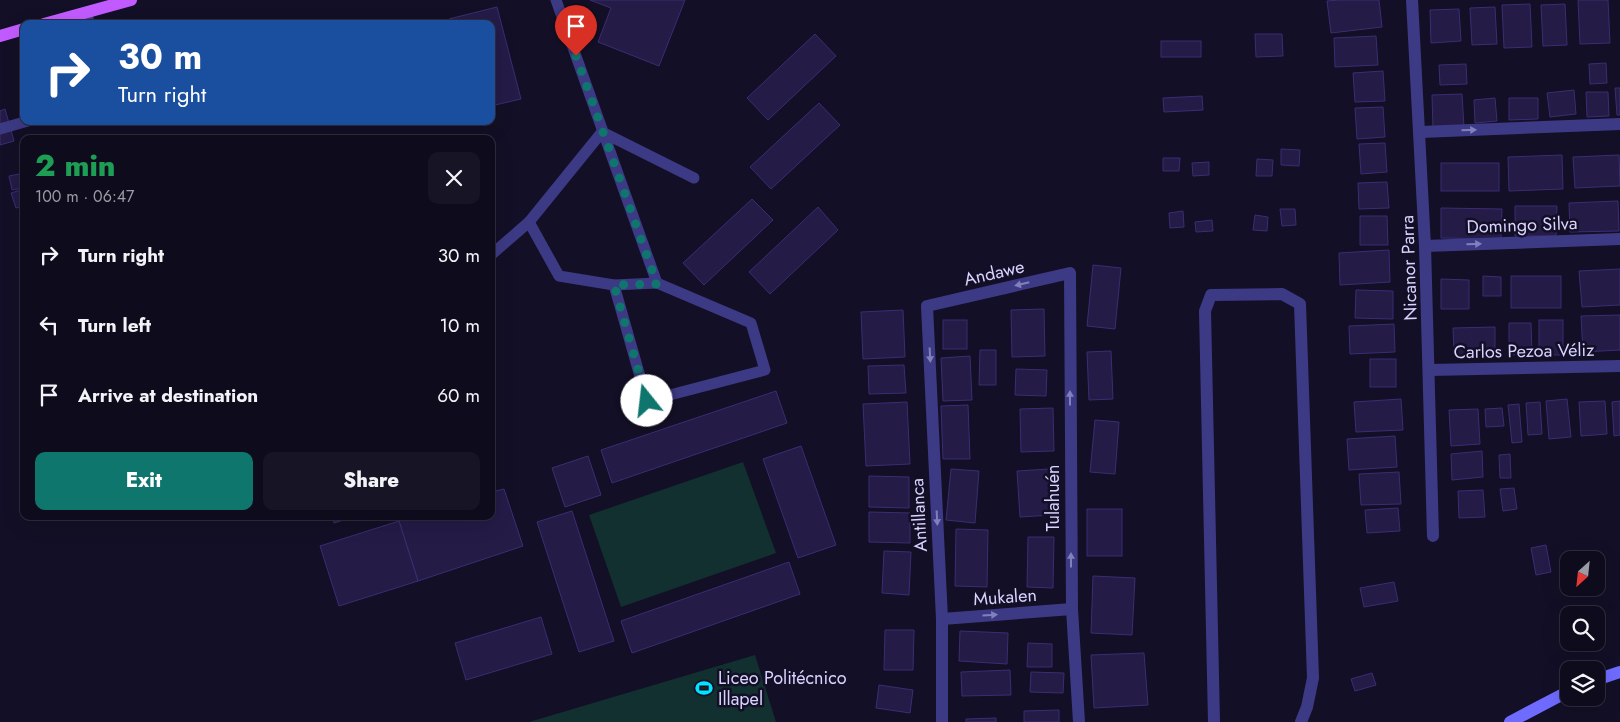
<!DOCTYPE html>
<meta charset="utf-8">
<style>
:root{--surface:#0e0b1c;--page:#171425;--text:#f1f3f6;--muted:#9b9ba3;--line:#2e2b3b;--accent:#0f766e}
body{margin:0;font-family:Jost,sans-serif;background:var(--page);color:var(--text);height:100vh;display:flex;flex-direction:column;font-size:19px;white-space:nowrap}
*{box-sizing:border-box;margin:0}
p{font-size:16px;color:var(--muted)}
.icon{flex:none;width:28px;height:28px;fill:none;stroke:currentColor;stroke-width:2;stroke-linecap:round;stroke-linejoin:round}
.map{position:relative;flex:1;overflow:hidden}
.sheet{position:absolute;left:20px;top:135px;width:475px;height:385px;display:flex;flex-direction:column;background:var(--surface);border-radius:10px;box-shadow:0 5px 20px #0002,0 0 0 1px var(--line)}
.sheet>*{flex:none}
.hud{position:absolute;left:20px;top:20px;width:475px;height:105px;border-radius:10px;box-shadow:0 5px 20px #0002,0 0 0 1px var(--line);background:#1a4fa0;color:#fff;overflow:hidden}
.needle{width:32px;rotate:207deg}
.fabs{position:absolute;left:1560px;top:551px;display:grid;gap:10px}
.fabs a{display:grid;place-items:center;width:45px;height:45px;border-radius:10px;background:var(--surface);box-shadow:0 5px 20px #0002,0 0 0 1px var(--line);font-size:25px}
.pin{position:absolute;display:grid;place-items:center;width:42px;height:42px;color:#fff;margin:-51px -21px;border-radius:50% 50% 50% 0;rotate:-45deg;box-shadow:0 0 5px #0007}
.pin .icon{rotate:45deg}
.me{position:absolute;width:55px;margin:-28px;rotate:344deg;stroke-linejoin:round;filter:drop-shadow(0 0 4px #0008)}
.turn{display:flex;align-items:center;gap:18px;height:105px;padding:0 15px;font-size:22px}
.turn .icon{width:65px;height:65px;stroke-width:2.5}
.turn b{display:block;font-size:35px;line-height:42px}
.round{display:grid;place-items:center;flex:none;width:52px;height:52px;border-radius:10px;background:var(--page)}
.headline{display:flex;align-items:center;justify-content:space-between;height:85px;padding:0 15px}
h1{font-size:30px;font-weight:800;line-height:38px;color:#1e9e55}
.primary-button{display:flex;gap:10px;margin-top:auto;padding:10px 15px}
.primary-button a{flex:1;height:58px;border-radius:10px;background:var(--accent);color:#fff;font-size:20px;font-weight:800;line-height:58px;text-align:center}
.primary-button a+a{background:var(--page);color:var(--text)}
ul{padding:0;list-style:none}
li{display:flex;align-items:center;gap:15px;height:70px;padding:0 15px}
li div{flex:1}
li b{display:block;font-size:19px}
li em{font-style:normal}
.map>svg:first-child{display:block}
</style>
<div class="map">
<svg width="1620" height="722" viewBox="0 0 1620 722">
<rect width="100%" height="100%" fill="#130f26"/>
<!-- green -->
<g fill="#12302f">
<path d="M 743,462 L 776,553 L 621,607 L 589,515 Z"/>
<path d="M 755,655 L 776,722 L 529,722 Z"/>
</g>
<!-- building -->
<g fill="#241b47" stroke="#3b2d73">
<path d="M 590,0 L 685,0 L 659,66 L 598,42 L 611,8 Z"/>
<path d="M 1339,0 L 1379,0 L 1382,27 L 1331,33 L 1327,1 Z"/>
<path d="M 1578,0 L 1608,0 L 1610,43 L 1580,44 Z"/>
<path d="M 1530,4 L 1532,47 L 1504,48 L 1502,5 Z"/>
<path d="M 1565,4 L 1567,45 L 1543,46 L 1541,5 Z"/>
<path d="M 497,7 L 521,99 L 491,106 L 491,24 L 450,24 L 449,19 Z"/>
<path d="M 1495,7 L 1497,44 L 1472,45 L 1470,8 Z"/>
<path d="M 1459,9 L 1461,41 L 1431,43 L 1430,10 Z"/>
<path d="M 815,34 L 836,56 L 768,120 L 747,98 Z"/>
<path d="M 1255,34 L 1282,34 L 1283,56 L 1256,57 Z"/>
<path d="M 1376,36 L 1378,65 L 1335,67 L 1334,38 Z"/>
<rect x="1161" y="41" width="40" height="16"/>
<path d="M 1606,63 L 1607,83 L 1590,84 L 1589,64 Z"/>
<path d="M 1466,64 L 1467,84 L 1440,85 L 1439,65 Z"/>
<path d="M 1383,71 L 1385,101 L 1355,102 L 1353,73 Z"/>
<path d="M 1615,88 L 1620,88 L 1620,115 L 1617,115 Z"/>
<path d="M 1574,90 L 1576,114 L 1550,117 L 1547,93 Z"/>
<path d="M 1586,92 L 1608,92 L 1609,116 L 1587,117 Z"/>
<path d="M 1462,94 L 1464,127 L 1433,129 L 1432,95 Z"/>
<path d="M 1202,96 L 1203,110 L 1164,112 L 1163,98 Z"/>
<path d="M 1495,98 L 1497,121 L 1475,123 L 1474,100 Z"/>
<path d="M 1509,98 L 1538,98 L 1538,119 L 1509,120 Z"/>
<path d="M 819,103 L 840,125 L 771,189 L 750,167 Z"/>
<path d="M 1383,107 L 1385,137 L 1357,139 L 1355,108 Z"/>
<path d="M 5,109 L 14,141 L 0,145 L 0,111 Z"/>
<path d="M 1385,143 L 1387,172 L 1361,174 L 1359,144 Z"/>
<path d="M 1281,149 L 1300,150 L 1299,166 L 1281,165 Z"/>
<path d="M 1562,155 L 1563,189 L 1509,191 L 1508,157 Z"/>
<path d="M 1619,155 L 1620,186 L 1575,188 L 1573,157 Z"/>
<path d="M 1163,158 L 1180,158 L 1179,171 L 1163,171 Z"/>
<path d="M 1257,159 L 1273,160 L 1272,176 L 1256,176 Z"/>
<path d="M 1209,162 L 1209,175 L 1193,176 L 1192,163 Z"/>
<rect x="1441" y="163" width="58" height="28"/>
<path d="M 24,173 L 24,188 L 12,190 L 9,176 Z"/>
<path d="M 1387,182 L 1389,208 L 1359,209 L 1358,183 Z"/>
<path d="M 24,189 L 24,206 L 16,208 L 11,193 Z"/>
<path d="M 752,199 L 773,220 L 704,285 L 683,263 Z"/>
<path d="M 1618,201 L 1619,231 L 1570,232 L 1569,203 Z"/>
<path d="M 1515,206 L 1557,206 L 1556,236 L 1515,236 Z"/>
<path d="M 818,207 L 838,230 L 770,294 L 749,272 Z"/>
<path d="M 1441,208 L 1502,209 L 1501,239 L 1441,238 Z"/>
<path d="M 1280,209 L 1295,209 L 1296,225 L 1282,226 Z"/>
<path d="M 1183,211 L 1184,227 L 1170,228 L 1169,213 Z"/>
<path d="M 1255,215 L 1268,217 L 1267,231 L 1253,230 Z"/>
<path d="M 1360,216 L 1387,216 L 1388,245 L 1360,245 Z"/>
<path d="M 1212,220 L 1213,231 L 1196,232 L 1195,222 Z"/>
<path d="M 1389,250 L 1390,282 L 1340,285 L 1339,253 Z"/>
<path d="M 1093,265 L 1121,268 L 1115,329 L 1087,326 Z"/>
<path d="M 1620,269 L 1620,305 L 1582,307 L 1579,271 Z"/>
<path d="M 1483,276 L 1501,277 L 1501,296 L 1483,296 Z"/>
<rect x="1511" y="276" width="50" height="32"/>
<path d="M 1441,279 L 1469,280 L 1469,309 L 1441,309 Z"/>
<path d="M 1356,290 L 1393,291 L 1393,319 L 1355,318 Z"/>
<path d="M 1044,309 L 1045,356 L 1012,357 L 1011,310 Z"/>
<path d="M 903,310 L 905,357 L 863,359 L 861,312 Z"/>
<path d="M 1620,315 L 1620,350 L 1583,352 L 1581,316 Z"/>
<rect x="943" y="320" width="24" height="29"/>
<rect x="1539" y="320" width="24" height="35"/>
<path d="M 1509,323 L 1531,323 L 1532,354 L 1509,355 Z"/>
<path d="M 1394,324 L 1395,352 L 1350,354 L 1349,326 Z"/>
<path d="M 1495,327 L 1495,354 L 1454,355 L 1453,328 Z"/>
<path d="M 980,350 L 996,350 L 996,385 L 979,385 Z"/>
<path d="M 1111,351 L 1113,399 L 1089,400 L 1087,352 Z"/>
<path d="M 970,356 L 972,400 L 943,401 L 941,358 Z"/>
<rect x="1370" y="359" width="26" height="28"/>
<path d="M 904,365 L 906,393 L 869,394 L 868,366 Z"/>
<path d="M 1016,369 L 1047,370 L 1046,396 L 1015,395 Z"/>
<path d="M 776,391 L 787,423 L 612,483 L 601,450 Z"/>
<path d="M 1401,399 L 1403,430 L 1356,432 L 1354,402 Z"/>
<path d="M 1567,399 L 1571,437 L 1549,439 L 1546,401 Z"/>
<path d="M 1605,401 L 1607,434 L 1581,436 L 1579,402 Z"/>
<path d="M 1620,401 L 1620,435 L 1614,436 L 1612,402 Z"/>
<path d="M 907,402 L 910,464 L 866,466 L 863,404 Z"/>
<path d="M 1540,402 L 1542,434 L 1528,435 L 1526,403 Z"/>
<path d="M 1519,404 L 1522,442 L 1512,443 L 1508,405 Z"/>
<path d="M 968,405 L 970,459 L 943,459 L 941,406 Z"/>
<path d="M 1053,408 L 1054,451 L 1021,452 L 1020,409 Z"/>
<path d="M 1502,408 L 1504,426 L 1486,427 L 1485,409 Z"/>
<path d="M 1478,409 L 1480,444 L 1451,446 L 1449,410 Z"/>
<path d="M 1095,420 L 1119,422 L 1115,474 L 1090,472 Z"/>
<path d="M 1395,436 L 1397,467 L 1349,470 L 1347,439 Z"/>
<path d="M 801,446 L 836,545 L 798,558 L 763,459 Z"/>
<path d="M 1482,451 L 1483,477 L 1452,480 L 1451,454 Z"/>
<path d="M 1510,454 L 1511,478 L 1500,478 L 1499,455 Z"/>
<path d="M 588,456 L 601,495 L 565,507 L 552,468 Z"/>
<path d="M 951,469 L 979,471 L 975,523 L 946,520 Z"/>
<path d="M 1049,469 L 1052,515 L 1020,517 L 1017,471 Z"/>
<path d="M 1399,472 L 1401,504 L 1361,505 L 1359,474 Z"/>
<path d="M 869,476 L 909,477 L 909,508 L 869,507 Z"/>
<path d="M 1514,488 L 1517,509 L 1503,511 L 1500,489 Z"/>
<path d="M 504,489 L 523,546 L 418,581 L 399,521 L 414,516 L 491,516 L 491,492 Z"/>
<path d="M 1483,490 L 1485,517 L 1459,518 L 1458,491 Z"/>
<path d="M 1398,508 L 1400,531 L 1367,533 L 1365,510 Z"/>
<rect x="1087" y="509" width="35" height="47"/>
<path d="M 572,511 L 614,641 L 579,652 L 537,522 Z"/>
<path d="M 869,512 L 910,513 L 910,543 L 869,542 Z"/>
<path d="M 332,516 L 356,516 L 334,523 Z"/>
<path d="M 399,521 L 418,581 L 339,606 L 320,546 Z"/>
<path d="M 956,529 L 988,530 L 987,587 L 955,586 Z"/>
<path d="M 1028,537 L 1054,537 L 1053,588 L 1027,587 Z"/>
<path d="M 1546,545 L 1551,572 L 1536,575 L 1531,548 Z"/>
<path d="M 884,551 L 911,552 L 909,595 L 882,593 Z"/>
<path d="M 789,562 L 800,594 L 632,653 L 621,621 Z"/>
<path d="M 1093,576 L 1135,578 L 1132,635 L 1091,633 Z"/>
<path d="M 1394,582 L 1398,601 L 1364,607 L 1360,588 Z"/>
<path d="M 541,617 L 552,654 L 466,680 L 455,643 Z"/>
<path d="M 885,630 L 914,630 L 913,670 L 884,670 Z"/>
<path d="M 960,631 L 1008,633 L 1007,664 L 959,661 Z"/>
<path d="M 1028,643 L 1052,644 L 1052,667 L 1027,667 Z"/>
<path d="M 1144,653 L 1148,705 L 1094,708 L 1091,655 Z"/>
<path d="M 1010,670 L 1011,695 L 962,696 L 961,672 Z"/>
<path d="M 1031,672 L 1064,673 L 1063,693 L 1030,692 Z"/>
<path d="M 1372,673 L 1376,685 L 1355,691 L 1351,679 Z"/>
<path d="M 879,685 L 913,690 L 910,713 L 876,708 Z"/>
<path d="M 1059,710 L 1059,722 L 1024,722 L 1024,711 Z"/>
<path d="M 996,718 L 996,722 L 966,722 L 966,719 Z"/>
</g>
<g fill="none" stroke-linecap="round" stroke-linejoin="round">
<!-- lane -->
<g stroke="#3d3a85" stroke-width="11">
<path d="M 556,0 L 657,283 L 751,323 L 765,370 L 647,401 L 614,285"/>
<path d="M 87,12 L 89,24"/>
<path d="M 0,129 L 28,121"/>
<path d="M 529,222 L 602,132 L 694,178"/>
<path d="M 491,255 L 529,222 L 559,276 L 614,285 L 657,283"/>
</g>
<!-- street -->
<g stroke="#3d3a85" stroke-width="12">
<path d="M 1412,0 L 1425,246 L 1433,536"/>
<path d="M 1421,132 L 1620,124"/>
<path d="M 1425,246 L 1620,239"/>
<path d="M 1430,370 L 1620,366"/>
<path d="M 942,619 L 1072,609"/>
<path d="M 942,722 L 942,619 L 927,306 L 1070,273 L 1072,609 L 1079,722"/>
<path d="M 1214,722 L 1205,311 L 1211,295 L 1282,294 L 1300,304 L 1313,678 L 1307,707 L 1301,722"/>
</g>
<!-- secondary -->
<g stroke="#6f6bff" stroke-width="12">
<path d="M 1596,680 L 1620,672"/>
<path d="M 1510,722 L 1569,691"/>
</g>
<!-- primary -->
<g stroke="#c25bff" stroke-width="12">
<path d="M 44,24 L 131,0"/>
<path d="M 0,36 L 24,29"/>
</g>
</g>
<!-- one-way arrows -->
<defs><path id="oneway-solid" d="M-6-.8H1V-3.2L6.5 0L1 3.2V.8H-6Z" transform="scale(1.25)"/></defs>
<g fill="#837fbc">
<use href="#oneway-solid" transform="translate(1469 130) rotate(-2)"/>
<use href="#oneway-solid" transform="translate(1474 244) rotate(-2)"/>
<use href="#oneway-solid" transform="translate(1022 284) rotate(167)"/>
<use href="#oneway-solid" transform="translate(930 355) rotate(87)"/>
<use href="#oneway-solid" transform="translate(1070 398) rotate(-90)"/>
<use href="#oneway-solid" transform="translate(937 518) rotate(87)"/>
<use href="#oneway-solid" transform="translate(1071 560) rotate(-90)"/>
<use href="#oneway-solid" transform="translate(990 615) rotate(-4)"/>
</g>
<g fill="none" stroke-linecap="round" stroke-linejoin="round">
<!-- route -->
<path stroke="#0f766e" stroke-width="9" stroke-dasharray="0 16.2" d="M 576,56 L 657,284 L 614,285 L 647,401"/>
</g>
<!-- icons -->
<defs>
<g id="stadium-bare" transform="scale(1.35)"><path d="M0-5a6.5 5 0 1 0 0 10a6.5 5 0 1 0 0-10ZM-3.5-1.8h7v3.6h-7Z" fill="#00e5ff" stroke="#130f26" stroke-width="2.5" paint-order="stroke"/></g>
</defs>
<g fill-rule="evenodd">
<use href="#stadium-bare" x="704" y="688"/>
</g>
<g text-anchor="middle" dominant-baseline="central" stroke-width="5" stroke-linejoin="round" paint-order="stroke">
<!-- street labels -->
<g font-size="18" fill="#d9d4ff" stroke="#130f26">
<text transform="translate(1522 225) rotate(-2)">Domingo Silva</text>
<text transform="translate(1409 268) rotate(-92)">Nicanor Parra</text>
<text transform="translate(994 273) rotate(-13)">Andawe</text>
<text transform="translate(1524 351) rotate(-1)">Carlos Pezoa Véliz</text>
<text transform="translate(1053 498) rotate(-90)">Tulahuén</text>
<text transform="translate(919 515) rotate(-93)">Antillanca</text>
<text transform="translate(1005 597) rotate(-4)">Mukalen</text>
</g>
<!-- poi labels -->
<g font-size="18" fill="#d9d4ff" stroke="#130f26" text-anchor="start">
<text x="718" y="678">Liceo Politécnico<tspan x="718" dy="21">Illapel</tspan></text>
</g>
</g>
</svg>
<div class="fabs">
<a><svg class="needle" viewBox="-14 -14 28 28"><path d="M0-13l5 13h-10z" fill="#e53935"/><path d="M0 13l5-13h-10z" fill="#9b9ba3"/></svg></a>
<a><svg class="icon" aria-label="search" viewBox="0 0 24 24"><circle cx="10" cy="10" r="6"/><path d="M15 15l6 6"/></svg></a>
<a><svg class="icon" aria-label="layers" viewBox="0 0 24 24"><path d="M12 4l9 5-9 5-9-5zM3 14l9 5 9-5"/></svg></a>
</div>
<div class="pin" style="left:576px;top:56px;background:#d93025"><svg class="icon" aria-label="arrive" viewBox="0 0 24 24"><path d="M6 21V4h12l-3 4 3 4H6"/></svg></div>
<svg class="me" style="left:647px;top:401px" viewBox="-20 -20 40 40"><circle r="19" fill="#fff"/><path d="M0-13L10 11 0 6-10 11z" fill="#0f766e"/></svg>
<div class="hud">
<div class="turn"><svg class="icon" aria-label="right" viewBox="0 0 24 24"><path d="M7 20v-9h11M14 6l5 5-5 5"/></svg><div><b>30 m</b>Turn right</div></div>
</div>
<section class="sheet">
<div class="headline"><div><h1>2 min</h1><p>100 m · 06:47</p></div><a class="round"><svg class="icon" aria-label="close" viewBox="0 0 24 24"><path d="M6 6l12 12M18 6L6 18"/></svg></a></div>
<ul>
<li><svg class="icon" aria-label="right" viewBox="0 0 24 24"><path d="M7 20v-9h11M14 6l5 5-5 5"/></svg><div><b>Turn right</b></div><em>30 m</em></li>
<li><svg class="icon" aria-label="left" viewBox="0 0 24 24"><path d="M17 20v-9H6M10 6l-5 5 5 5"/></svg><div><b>Turn left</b></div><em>10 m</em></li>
<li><svg class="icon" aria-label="arrive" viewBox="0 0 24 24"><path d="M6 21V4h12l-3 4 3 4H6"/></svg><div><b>Arrive at destination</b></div><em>60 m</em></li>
</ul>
<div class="primary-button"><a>Exit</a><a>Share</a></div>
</section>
</div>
